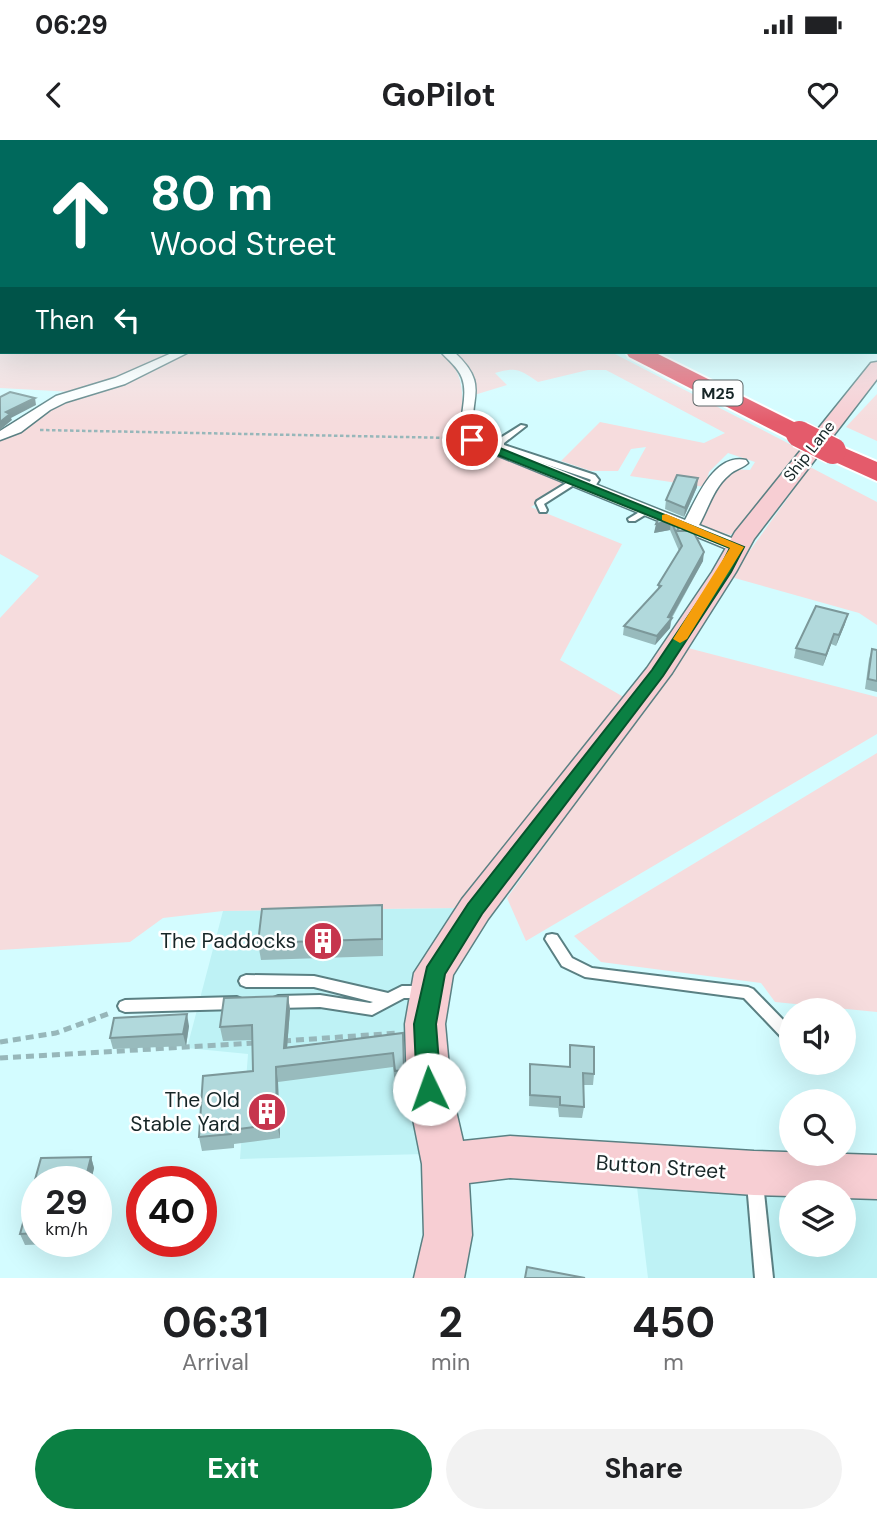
<!DOCTYPE html>
<style>
:root{--surface:#fff;--page:#f2f2f2;--text:#202124;--muted:#757577;--accent:#0b8043}
body{margin:0;font-family:"DM Sans",sans-serif;background:var(--page);color:var(--text);height:100vh;display:flex;flex-direction:column;font-size:26px;white-space:nowrap}
*{box-sizing:border-box;margin:0}
p{font-size:23px;color:var(--muted)}
.icon{flex:none;width:38px;height:38px;fill:none;stroke:currentColor;stroke-width:2;stroke-linecap:round;stroke-linejoin:round}
.map{position:relative;height:1138px;overflow:hidden}
.details{display:flex;flex-direction:column;background:var(--surface);flex:1}
.details>*{flex:none}
.hud{position:absolute;left:0px;top:0px;width:878px;height:214px;box-shadow:0 7px 28px #0002;background:#00695c;color:#fff;overflow:hidden}
.buttons{position:absolute;left:779px;top:858px;display:grid;gap:14px}
.buttons a{display:grid;place-items:center;width:77px;height:77px;border-radius:50%;background:var(--surface);box-shadow:0 7px 28px #0002;font-size:35px}
.speed{position:absolute;left:21px;top:1026px;display:flex;gap:14px;font-size:35px;font-weight:700;text-align:center}
.speed>*{display:grid;place-content:center;width:91px;height:91px;border-radius:50%;background:var(--surface);box-shadow:0 7px 28px #0002;line-height:1}
.speed small{font-size:18px;font-weight:400}
.speed .limit{border:10px solid #d22;background:#fff;color:#111}
.pin{position:absolute;display:grid;place-items:center;width:60px;height:60px;color:#fff;margin:-30px;border:4px solid #fff;border-radius:50%;box-shadow:0 2px 7px #0007}
.me{position:absolute;width:77px;margin:-38px;rotate:357deg;stroke-linejoin:round;filter:drop-shadow(0 0 5px #0008)}
.turn{display:flex;align-items:center;gap:24px;height:147px;padding:0 35px;font-size:32px}
.turn .icon{width:91px;height:91px;stroke-width:2.5}
.turn b{display:block;font-size:49px;line-height:60px}
.then{display:flex;align-items:center;height:66px;padding:0 35px;background:#0003;gap:14px;font-size:26px}
.eta{display:flex;justify-content:space-evenly;align-items:center;height:119px;text-align:center}
.eta b{font-size:42px;font-weight:700;line-height:49px}
.button{display:flex;gap:14px;margin-top:auto;padding:14px 35px}
.button a{flex:1;height:80px;border-radius:42px;background:var(--accent);color:#fff;font-size:28px;font-weight:700;line-height:80px;text-align:center}
.button a+a{background:var(--page);color:var(--text)}
.status{display:flex;justify-content:space-between;align-items:center;height:49px;padding:0 35px;background:var(--surface);direction:ltr}
.status svg{height:19px;fill:currentColor}
header{display:flex;justify-content:space-between;align-items:center;height:91px;padding:0 35px;background:var(--surface);font-size:32px;font-weight:700}
.map>svg:first-child{display:block}
</style>
<div class="status"><b>06:29</b><svg viewBox="0 0 49 12"><path d="M0 12V9h3v3zM5 12V6h3v6zM10 12V3h3v9zM15 12V0h3v12zM26 1h20v11H26zM47 4h2v5h-2z"/></svg></div>
<header><svg class="icon" aria-label="back" viewBox="0 0 24 24"><path d="M15 5l-7 7 7 7"/></svg>GoPilot<svg class="icon" aria-label="heart" viewBox="0 0 24 24"><path d="M12 20l-8-8c-3-5 5-10 8-4 3-6 11-1 8 4z"/></svg></header>
<div class="map">
<svg width="877" height="1138" viewBox="0 0 877 1138">
<rect width="100%" height="100%" fill="#d3fcff"/>
<!-- built -->
<g fill="#bef2f5">
<path d="M 461,768 L 425,1014 L 240,1019 L 248,914 L 187,908 L 223,771 Z"/>
<path d="M 637,1047 L 819,1051 L 791,1052 L 791,1104 L 844,1104 L 844,1054 L 877,1057 L 877,1138 L 648,1138 Z"/>
</g>
<!-- green -->
<g fill="#f6dcdd">
<path d="M 0,123 L 2,212 L 181,212 L 140,232 L 73,252 L 0,248 Z"/>
<path d="M 189,212 L 436,212 C 472,229 462,270 458,303 L 570,342 L 531,367 L 622,404 L 560,520 L 627,559 L 461,768 L 223,771 L 163,778 L 130,802 L 0,810 L 0,478 L 39,436 L 0,414 L 0,299 L 31,286 L 53,269 L 68,261 L 130,241 Z"/>
<path d="M 448,212 L 611,212 L 807,313 L 739,390 L 730,395 L 697,385 L 715,347 L 730,329 L 750,330 L 755,322 L 728,313 L 709,332 L 705,347 L 630,336 L 646,307 L 631,309 L 618,331 L 591,331 L 561,321 L 600,282 L 704,303 L 725,293 L 606,230 L 588,230 L 538,242 C 519,229 517,227 495,233 L 507,245 L 471,256 L 454,216 Z"/>
<path d="M 877,254 L 877,301 L 846,287 Z"/>
<path d="M 810,327 L 877,362 L 877,485 L 859,473 L 731,437 Z"/>
<path d="M 688,508 L 877,557 L 877,594 L 526,801 L 507,758 Z"/>
<path d="M 877,613 L 877,872 L 775,862 L 761,843 L 601,822 L 574,796 Z"/>
</g>
<g fill="none" stroke-linecap="round" stroke-linejoin="round">
<!-- lane casing -->
<g stroke="#5a8083" stroke-width="4">
<g id="lane">
<path d="M 521,285 L 526,286 L 504,303 L 504,305 L 595,335 L 599,340 L 594,348 L 587,346 L 591,340 L 589,339 L 498,308 L 497,300 Z"/>
<path d="M 573,339 L 580,341 L 544,364 L 547,370 L 546,372 L 540,372 L 536,363 L 537,361 Z"/>
<path d="M 646,368 L 652,368 L 653,370 L 635,381 L 629,381 L 628,379 Z"/>
<path d="M 552,794 L 557,795 L 572,818 L 592,828 L 748,847 L 753,849 L 791,888 L 791,904 L 786,902 L 744,858 L 585,837 L 562,826 L 545,799 L 547,795 Z"/>
<path d="M 246,835 L 314,836 L 388,853 L 402,846 L 424,846 L 429,848 L 431,852 L 429,856 L 424,858 L 404,858 L 372,875 L 320,867 L 278,868 L 273,866 L 271,862 L 273,858 L 278,856 L 320,855 L 370,863 L 373,862 L 314,847 L 246,847 L 241,845 L 239,841 L 241,837 Z"/>
<path d="M 237,857 L 242,859 L 244,863 L 242,867 L 237,869 L 125,872 L 120,870 L 118,866 L 120,862 L 125,860 Z"/>
<path d="M 755,1035 L 761,1038 L 763,1043 L 773,1138 L 755,1138 L 747,1043 L 749,1038 Z"/>
</g>
</g>
<!-- street casing -->
<g stroke="#5a8083" stroke-width="3">
<g id="street">
<path d="M 174,212 L 189,212 L 125,244 L 66,262 L 50,270 L 21,292 L 0,300 L 0,291 L 56,256 L 115,238 Z"/>
<path d="M 441,212 L 454,212 C 495,249 462,262 478,297 L 685,380 C 697,358 714,313 746,320 L 748,323 C 743,328 735,329 729,335 C 714,347 708,369 699,385 L 744,403 L 746,407 L 744,411 L 732,411 L 467,303 C 454,281 470,260 462,238 C 458,227 448,220 441,212 Z"/>
</g>
</g>
<!-- secondary casing -->
<g stroke="#5a8083" stroke-width="3">
<path id="secondary" d="M 877,222 L 877,239 L 754,399 L 736,432 L 672,533 L 488,779 L 453,835 L 445,884 L 451,949 L 463,1001 L 510,996 L 754,1011 L 877,1015 L 877,1059 L 844,1058 L 844,1052 L 791,1052 L 791,1056 L 754,1055 L 510,1038 L 469,1043 L 472,1095 L 464,1138 L 414,1138 L 424,1095 L 422,1024 L 407,949 L 405,884 L 414,833 L 462,759 L 647,528 L 712,432 L 735,392 L 871,223 Z"/>
</g>
<!-- highway casing -->
<g stroke="#fff" stroke-width="4">
<g id="highway">
<path d="M 626,212 L 654,212 L 808,289 L 812,294 L 808,299 L 799,302 L 790,299 L 629,217 Z"/>
<path d="M 833,303 L 877,322 L 877,341 L 824,317 L 820,311 L 824,305 Z"/>
</g>
</g>
<!-- path-far1 -->
<path stroke="#97b7ba" stroke-width="2.5" stroke-dasharray="3.5 2.5" stroke-linecap="butt" d="M 40,290 L 455,298"/>
<!-- path -->
<g stroke="#97b7ba" stroke-width="5" stroke-dasharray="8 5" stroke-linecap="butt">
<path d="M 283,901 L 398,893"/>
<path d="M 0,902 L 56,893 L 110,873"/>
<path d="M 0,918 L 255,903"/>
</g>
<!-- lane -->
<use href="#lane" fill="#fff" fill-rule="evenodd"/>
<!-- street -->
<use href="#street" fill="#fff" fill-rule="evenodd"/>
<!-- secondary -->
<use href="#secondary" fill="#f7ced3" fill-rule="evenodd"/>
<!-- highway -->
<use href="#highway" fill="#e45b6b" fill-rule="evenodd"/>
<!-- highway-bridge casing -->
<g stroke="#fff" stroke-width="29" stroke-linecap="butt">
<path id="highway-bridge" d="M 799,294 L 833,311"/>
</g>
<!-- highway-bridge -->
<use href="#highway-bridge" stroke="#e45b6b" stroke-width="26"/>
</g>
<!-- wall -->
<g fill="#98bbbd">
<path d="M 697,347 L 684,377 L 665,369 L 666,360 Z"/>
<path d="M 660,375 L 680,383 L 679,391 L 703,421 L 672,478 L 670,488 L 655,505 L 623,495 L 624,486 L 658,450 L 658,445 L 679,411 L 670,390 L 654,393 Z"/>
<path d="M 845,484 L 836,506 L 831,504 L 823,526 L 794,518 L 796,508 Z"/>
<path d="M 872,509 L 877,510 L 877,552 L 865,549 L 869,519 Z"/>
<path d="M 383,782 L 383,816 L 261,820 L 258,803 Z"/>
<path d="M 288,856 L 290,870 L 287,907 L 403,893 L 404,944 L 395,945 L 393,927 L 278,942 L 280,998 L 234,1004 L 234,1008 L 202,1011 L 199,997 L 253,931 L 253,900 L 223,901 L 220,887 Z"/>
<path d="M 189,886 L 186,906 L 113,909 L 110,898 Z"/>
<path d="M 570,905 L 594,934 L 593,945 L 583,945 L 584,967 L 582,978 L 559,977 L 558,968 L 529,966 L 530,924 L 569,927 Z"/>
<path d="M 91,1017 L 94,1028 L 91,1041 L 37,1041 L 37,1101 L 77,1101 L 77,1103 L 25,1105 L 20,1094 L 41,1018 Z"/>
</g>
<!-- shaded-wall -->
<g fill="#7c989a">
<path d="M 35,258 L 36,265 L 11,278 L 12,280 L 0,290 L 0,282 L 6,272 Z"/>
<path d="M 698,338 L 697,347 L 684,377 L 685,368 Z"/>
<path d="M 671,381 L 670,390 L 654,393 L 656,384 Z"/>
<path d="M 704,412 L 703,421 L 671,478 L 670,488 L 655,505 L 657,496 L 668,477 Z"/>
<path d="M 848,474 L 845,484 L 836,506 L 839,495 Z"/>
<path d="M 834,494 L 831,504 L 823,526 L 826,515 Z"/>
<path d="M 288,856 L 290,870 L 286,922 L 284,908 Z"/>
<path d="M 187,874 L 189,886 L 186,906 L 183,894 Z"/>
<path d="M 276,927 L 278,942 L 280,998 L 277,984 Z"/>
<path d="M 91,1017 L 94,1028 L 91,1041 L 85,1041 Z"/>
</g>
<!-- building -->
<g fill="#b1d9dc" stroke="#7c989a" stroke-width="2">
<path d="M 10,252 L 35,258 L 6,272 L 10,274 L 0,282 L 0,257 Z"/>
<path d="M 677,335 L 698,338 L 685,368 L 666,360 Z"/>
<path d="M 660,375 L 680,383 L 677,391 L 693,391 L 704,412 L 668,477 L 672,478 L 657,496 L 624,486 L 661,446 L 658,445 L 682,406 L 671,381 L 656,384 Z"/>
<path d="M 816,466 L 848,474 L 839,495 L 834,494 L 826,515 L 796,508 Z"/>
<path d="M 872,509 L 877,510 L 877,541 L 868,539 Z"/>
<path d="M 382,765 L 382,799 L 258,803 L 262,769 Z"/>
<path d="M 288,856 L 284,908 L 403,893 L 404,930 L 395,931 L 393,913 L 276,927 L 277,984 L 232,990 L 231,994 L 199,997 L 203,936 L 253,931 L 252,885 L 220,887 L 224,858 Z"/>
<path d="M 187,874 L 183,894 L 110,898 L 114,878 Z"/>
<path d="M 570,905 L 594,907 L 594,934 L 583,933 L 584,967 L 560,965 L 560,957 L 530,955 L 530,924 L 570,927 Z"/>
<path d="M 91,1017 L 85,1041 L 37,1041 L 37,1093 L 20,1094 L 41,1018 Z"/>
<path d="M 527,1127 L 585,1138 L 525,1138 Z"/>
</g>
<!-- sky -->
<linearGradient id="sky" x2="0" y2="1"><stop stop-color="#55b4d6"/><stop offset="0.44" stop-color="#ebfeff"/><stop offset="1" stop-color="#ebfeff" stop-opacity="0"/></linearGradient>
<rect width="877" height="282" fill="url(#sky)"/>
<!-- route -->
<path fill="#0b8043" stroke="#07532c" stroke-width="2" d="M 468,298 L 475,298 L 744,407 L 731,432 L 663,536 L 482,774 L 445,834 L 436,884 L 441,949 L 437,956 L 429,959 L 421,956 L 417,949 L 414,884 L 427,827 L 468,764 L 652,530 L 718,432 L 730,408 L 468,303 Z"/>
<!-- slow -->
<path fill="#f59e0b" d="M 666,374 L 744,407 L 687,499 L 680,503 L 673,499 L 730,408 L 662,380 L 662,375 Z"/>
<!-- icons -->
<defs>
<g id="building-disc" transform="scale(2.0125)"><circle r="9.5" fill="#c6354d" stroke="#fff"/><path d="M-4-6H4V6H1V3H-1V6H-4ZM-2.5-4.3h1.7v1.8h-1.7ZM.8-4.3h1.7v1.8H.8ZM-2.5-1h1.7V.8h-1.7ZM.8-1h1.7V.8H.8Z" fill="#fff"/></g>
</defs>
<g fill-rule="evenodd">
<use href="#building-disc" x="323" y="801"/>
<use href="#building-disc" x="267" y="972"/>
</g>
<g text-anchor="middle" dominant-baseline="central" stroke-width="5" stroke-linejoin="round" paint-order="stroke">
<!-- shield labels -->
<rect fill="#fff" stroke="#5d6768" stroke-width="2" x="693.5" y="240.5" width="49" height="25" rx="5"/>
<g font-size="16" font-weight="bold" fill="#172627">
<text x="718" y="253">M25</text>
</g>
<!-- far-street labels -->
<g font-size="16" fill="#172627" stroke="#fff">
<text transform="translate(809 311) rotate(-52)">Ship Lane</text>
</g>
<!-- near-poi labels -->
<g font-size="21" fill="#172627" stroke="#fff" text-anchor="end">
<text x="296" y="801">The Paddocks</text>
<text x="240" y="960">The Old<tspan x="240" dy="24">Stable Yard</tspan></text>
</g>
<!-- near-street labels -->
<g font-size="21" fill="#172627" stroke="#fff">
<text transform="translate(661 1027) rotate(4)">Button Street</text>
</g>
</g>
</svg>
<div class="buttons">
<a><svg class="icon" aria-label="sound" viewBox="0 0 24 24"><path d="M4 9h4l5-4v14l-5-4H4zM17 9q2 3 0 6"/></svg></a>
<a><svg class="icon" aria-label="search" viewBox="0 0 24 24"><circle cx="10" cy="10" r="6"/><path d="M15 15l6 6"/></svg></a>
<a><svg class="icon" aria-label="layers" viewBox="0 0 24 24"><path d="M12 4l9 5-9 5-9-5zM3 14l9 5 9-5"/></svg></a>
</div>
<div class="speed"><div>29<small>km/h</small></div><div class="limit">40</div></div>
<div class="pin" style="left:472px;top:300px;background:#d93025"><svg class="icon" aria-label="arrive" viewBox="0 0 24 24"><path d="M6 21V4h12l-3 4 3 4H6"/></svg></div>
<svg class="me" style="left:429px;top:949px" viewBox="-20 -20 40 40"><circle r="19" fill="#fff"/><path d="M0-13L10 11 0 6-10 11z" fill="#0b8043"/></svg>
<div class="hud">
<div class="turn"><svg class="icon" aria-label="ahead" viewBox="0 0 24 24"><path d="M12 20V5M6 11l6-6 6 6"/></svg><div><b>80 m</b>Wood Street</div></div>
<div class="then">Then<svg class="icon" aria-label="left" viewBox="0 0 24 24"><path d="M17 20v-9H6M10 6l-5 5 5 5"/></svg></div>
</div>
</div>
<section class="details">
<div class="eta">
<div><b>06:31</b><p>Arrival</p></div>
<div><b>2</b><p>min</p></div>
<div><b>450</b><p>m</p></div>
</div>
<div class="button"><a>Exit</a><a>Share</a></div>
</section>
